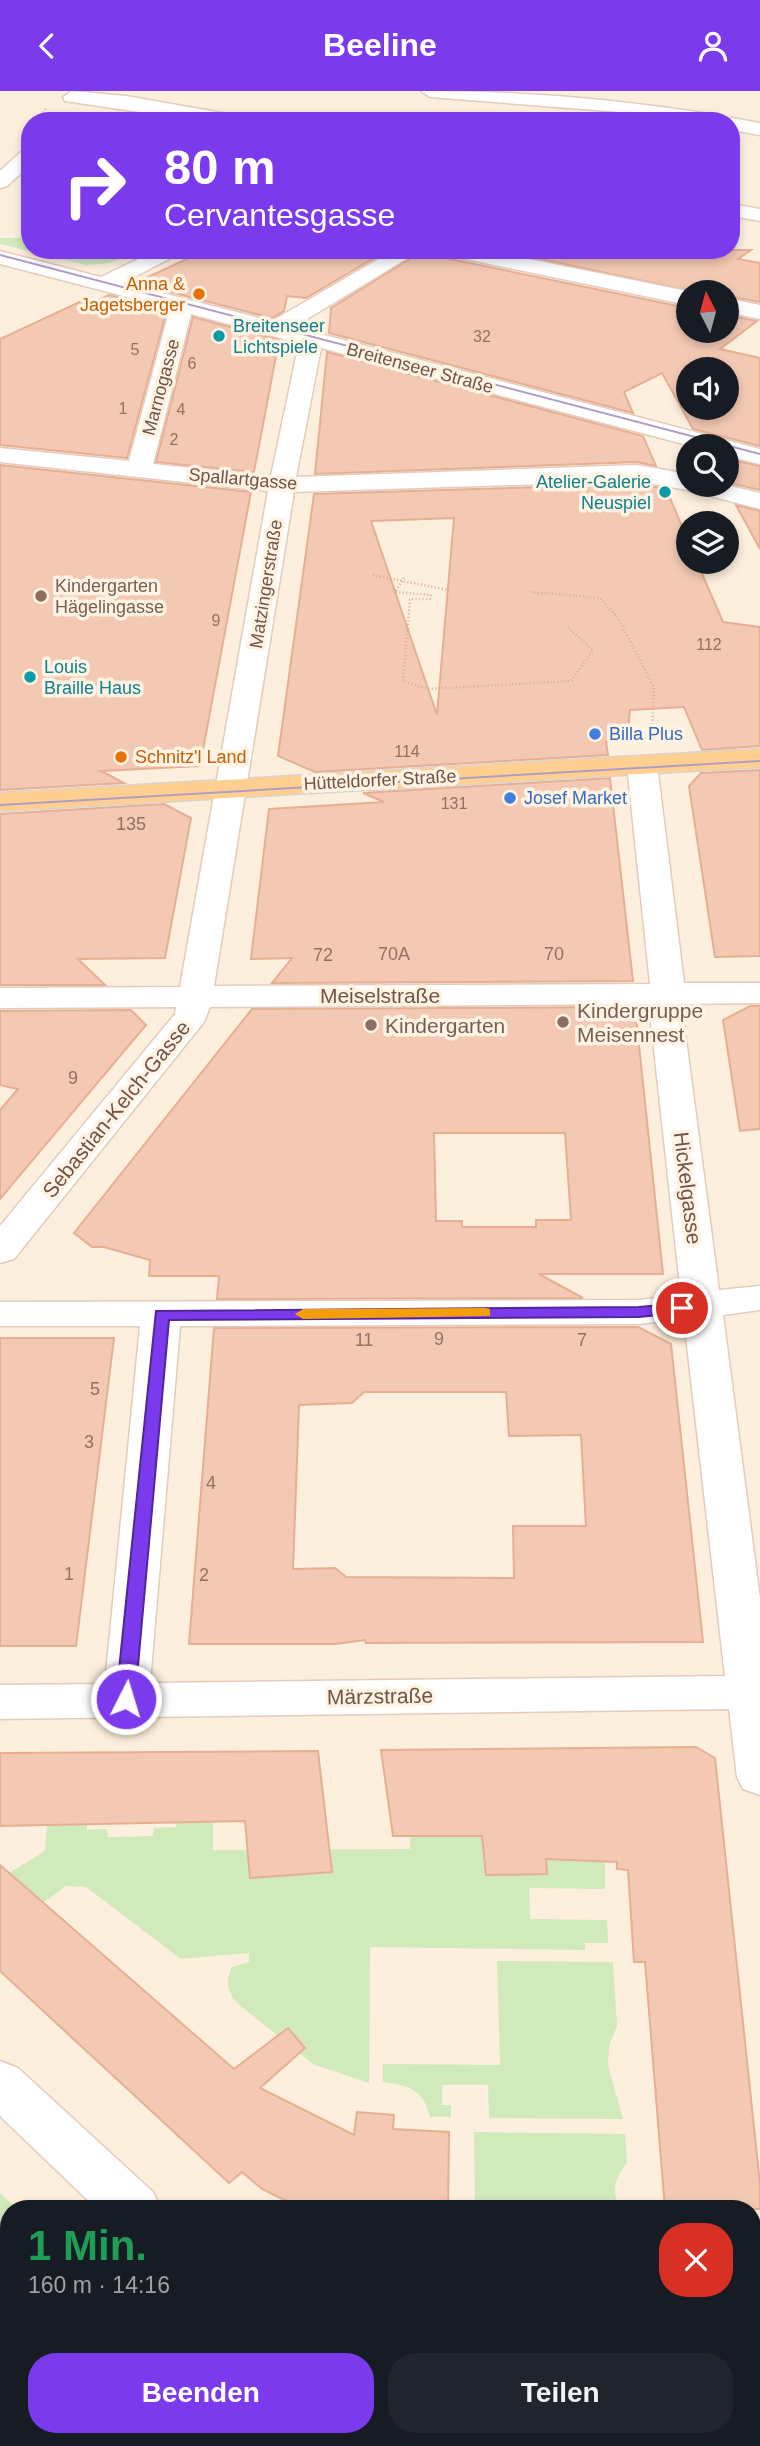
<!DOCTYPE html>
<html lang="de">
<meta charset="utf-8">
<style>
:root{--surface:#171b24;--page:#20242c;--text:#f1f3f6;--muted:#9ea1a6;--accent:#7c3aed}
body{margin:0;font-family:Helvetica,sans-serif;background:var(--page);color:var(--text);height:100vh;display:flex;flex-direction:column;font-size:26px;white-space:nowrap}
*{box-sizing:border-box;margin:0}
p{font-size:23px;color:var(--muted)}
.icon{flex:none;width:38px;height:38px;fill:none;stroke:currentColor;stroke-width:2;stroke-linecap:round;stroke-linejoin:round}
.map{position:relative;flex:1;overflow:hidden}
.sheet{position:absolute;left:0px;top:2109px;width:761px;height:247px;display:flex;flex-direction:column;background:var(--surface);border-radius:28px 28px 0 0;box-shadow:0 4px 10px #0003}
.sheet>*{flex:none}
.top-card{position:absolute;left:21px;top:21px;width:719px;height:147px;border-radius:28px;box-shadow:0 4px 10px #0003;background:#7c3aed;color:#fff;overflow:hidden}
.needle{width:46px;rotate:354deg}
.fabs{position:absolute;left:676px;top:189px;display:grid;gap:14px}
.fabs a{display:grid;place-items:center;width:63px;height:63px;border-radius:50%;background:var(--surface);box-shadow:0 4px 10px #0003;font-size:35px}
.pin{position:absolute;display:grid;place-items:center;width:60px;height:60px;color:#fff;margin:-30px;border:4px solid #fff;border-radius:50%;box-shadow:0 2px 7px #0007}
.me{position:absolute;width:77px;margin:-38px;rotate:5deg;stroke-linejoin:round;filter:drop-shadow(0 0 5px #0008)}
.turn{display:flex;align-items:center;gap:24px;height:147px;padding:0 28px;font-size:32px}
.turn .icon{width:91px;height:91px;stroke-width:2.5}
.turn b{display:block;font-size:49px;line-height:60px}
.round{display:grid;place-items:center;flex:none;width:74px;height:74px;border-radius:28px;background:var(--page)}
.head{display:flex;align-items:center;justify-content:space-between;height:119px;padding:0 28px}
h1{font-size:42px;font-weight:600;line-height:52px;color:#1e9e55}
.cta{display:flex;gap:14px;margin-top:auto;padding:14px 28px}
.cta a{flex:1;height:80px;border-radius:28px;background:var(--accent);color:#fff;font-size:28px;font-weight:600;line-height:80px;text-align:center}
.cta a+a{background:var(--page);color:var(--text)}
header{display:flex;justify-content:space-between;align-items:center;height:91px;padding:0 28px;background:var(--accent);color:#fff;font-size:32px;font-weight:600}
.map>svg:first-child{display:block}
</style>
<header><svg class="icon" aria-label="back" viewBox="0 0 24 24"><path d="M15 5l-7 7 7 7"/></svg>Beeline<svg class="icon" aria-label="person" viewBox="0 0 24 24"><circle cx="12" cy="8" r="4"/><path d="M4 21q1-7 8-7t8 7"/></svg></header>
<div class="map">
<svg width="760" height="2355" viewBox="0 0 760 2355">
<rect width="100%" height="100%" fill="#fdefdd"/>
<!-- green -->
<g fill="#d1eabc">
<path d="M 0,147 L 30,147 L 30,159 L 140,159 L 110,172 L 86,174 L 0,153 Z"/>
<path d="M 213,1731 L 213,1759 L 410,1758 L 410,1736 L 469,1736 L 605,1770 L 605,1798 L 529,1797 L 530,1828 L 607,1829 L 608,1852 L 585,1852 L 585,1859 L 370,1856 L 369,1992 L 313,1973 L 237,1912 C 227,1900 225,1890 232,1876 L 249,1871 L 249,1862 L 181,1868 L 86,1796 L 66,1795 L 44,1811 L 9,1782 L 45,1760 L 47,1734 L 87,1733 L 87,1739 L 107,1738 L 108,1746 L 153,1745 L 154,1737 L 176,1736 L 176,1732 Z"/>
<path d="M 497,1870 L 613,1871 L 617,1935 L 609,1954 L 608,1975 L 623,2028 L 489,2027 L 488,1994 L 442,1994 L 442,2014 L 451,2014 L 451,2026 L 430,2026 C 423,1998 410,1995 383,1991 L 383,1973 L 500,1974 Z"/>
<path d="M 474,2041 L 625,2043 L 627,2072 C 615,2087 611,2101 620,2117 L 475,2117 Z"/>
<path d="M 0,2102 L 16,2117 L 9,2118 L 9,2218 L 0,2209 Z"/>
</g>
<!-- building -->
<g fill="#f3c9b4" stroke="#e6af94" stroke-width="2" fill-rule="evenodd">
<path d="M 206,159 L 388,159 L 306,207 L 287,205 L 284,220 L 272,227 L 135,192 Z"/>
<path d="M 424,159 L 437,159 L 450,168 L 688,217 L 688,240 L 726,240 L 726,224 L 757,230 L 720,258 L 760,267 L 760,355 L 693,338 L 662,282 L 624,301 L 633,322 L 329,242 L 331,217 ZM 688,278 L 726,278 L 726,317 L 688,317 Z"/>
<path d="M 499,159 L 751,159 L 738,168 L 760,172 L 760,211 L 726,205 L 726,201 L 695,201 Z"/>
<path d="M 109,204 L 167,219 L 127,367 L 0,354 L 0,248 L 88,207 L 97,210 Z"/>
<path d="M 193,226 L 279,249 L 254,381 L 156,371 Z"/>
<path d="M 327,261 L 643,345 L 656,375 L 637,371 L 315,383 Z"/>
<path d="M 726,368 L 760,375 L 760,399 L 726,391 Z"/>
<path d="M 0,374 L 251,401 L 200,675 L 101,680 L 124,692 L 0,699 Z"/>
<path d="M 637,393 L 666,398 L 688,449 L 688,471 L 697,471 L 723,531 L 760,536 L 760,655 L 702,659 L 684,616 L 630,619 L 627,650 L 606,651 L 608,664 L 315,681 L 278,665 L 314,403 ZM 454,427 L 437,624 L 371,430 Z"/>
<path d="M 736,414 L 760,420 L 760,458 Z"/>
<path d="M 760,679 L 760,865 L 715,866 L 689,695 L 701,682 Z"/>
<path d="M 610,687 L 633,890 L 272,892 L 292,867 L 251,868 L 269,718 L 384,711 L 363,702 Z"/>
<path d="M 164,713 L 191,727 L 165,867 L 78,868 L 105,894 L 0,894 L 0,723 Z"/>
<path d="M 750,915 L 760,915 L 760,1038 L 740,1040 L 723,929 Z"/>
<path d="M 635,916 L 663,1183 L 539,1183 L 583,1207 L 217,1208 L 219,1185 L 149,1185 L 150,1169 L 104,1156 L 92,1156 L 74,1142 L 252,918 ZM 434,1042 L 565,1042 L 571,1129 L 536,1129 L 536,1136 L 462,1136 L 462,1130 L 436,1130 Z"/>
<path d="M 131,919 L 146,934 L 0,1108 L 0,1019 L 18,998 L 0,994 L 0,920 Z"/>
<path d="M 638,1236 L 671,1253 L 703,1551 L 366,1552 L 365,1549 L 335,1553 L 189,1553 L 214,1237 ZM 364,1301 L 506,1301 L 509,1345 L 581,1344 L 586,1435 L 513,1435 L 514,1487 L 346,1486 L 335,1477 L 293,1478 L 299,1314 L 352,1312 Z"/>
<path d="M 0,1247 L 114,1247 L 76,1555 L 0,1555 Z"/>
<path d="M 696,1656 L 715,1667 L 760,2093 L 760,2118 L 665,2118 L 645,1871 L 634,1871 L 628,1779 L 617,1778 L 617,1771 L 546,1768 L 547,1783 L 486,1784 L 482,1745 L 393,1745 L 381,1659 Z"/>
<path d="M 318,1660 L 332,1781 L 250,1787 L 245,1730 L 0,1735 L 0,1662 Z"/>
<path d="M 0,1774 L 234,1978 L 288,1937 L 305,1957 L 260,1997 L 354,2044 L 357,2021 L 394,2024 L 393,2038 L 449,2041 L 448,2118 L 302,2118 L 262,2098 L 242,2081 L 229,2092 L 0,1880 Z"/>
</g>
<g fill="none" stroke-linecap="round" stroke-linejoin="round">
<!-- minor casing -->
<g stroke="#e3ccbc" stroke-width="3">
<g id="minor">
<path d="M 72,0 L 126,5 L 234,24 L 244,30 L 200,30 L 65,10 L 63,6 Z"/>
<path d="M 421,0 C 520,0 617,8 715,24 L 725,30 L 680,30 L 633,22 L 430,6 Z"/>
<path d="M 732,27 L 760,32 L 760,44 L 732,39 L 732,30 L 725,30 Z"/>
<path d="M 30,57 L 30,74 L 7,95 L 0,97 L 0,80 L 23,59 Z"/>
<path d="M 732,113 L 760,118 L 760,130 L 732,125 Z"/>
<path d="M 157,159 L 186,159 L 123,192 L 272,230 L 394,159 L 421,159 L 294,236 L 760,358 L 760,373 L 726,365 L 726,355 L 691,355 L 321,257 L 296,386 L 637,374 L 688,383 L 688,394 L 726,394 L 760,402 L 760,418 L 687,399 L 637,390 L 294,401 L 214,895 L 650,893 L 627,674 L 631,668 L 642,665 L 653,668 L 657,674 L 684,892 L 760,892 L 760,912 L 683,913 L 683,925 L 719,1199 L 760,1195 L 760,1219 L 723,1224 L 760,1508 L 760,1704 L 743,1698 L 737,1686 L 729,1618 L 0,1628 L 0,1594 L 105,1593 L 140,1235 L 0,1235 L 0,1211 L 639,1209 L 681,1204 L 649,913 L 210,916 L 204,931 L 14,1168 L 0,1172 L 0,1135 L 175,923 L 176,916 L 0,917 L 0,897 L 180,896 L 268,400 L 0,371 L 0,357 L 129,370 L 170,217 L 0,173 L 0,160 L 101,186 ZM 191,223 L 299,252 L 271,385 L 153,373 ZM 684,1228 L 725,1585 L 150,1592 L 180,1235 L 639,1233 Z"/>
<path d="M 440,159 L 484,159 L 692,201 L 688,201 L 688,214 L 451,165 Z"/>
<path d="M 726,207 L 760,214 L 760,228 L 726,221 Z"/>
<path d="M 0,1970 L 18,1977 L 153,2101 L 161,2118 L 97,2118 L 0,2025 Z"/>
<path d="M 0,2310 L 9,2310 L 9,2347 L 34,2347 L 30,2355 L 0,2355 Z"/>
<path d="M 752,2320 L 760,2320 L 760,2355 L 727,2355 L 723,2347 L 752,2347 Z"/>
</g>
</g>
<!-- major casing -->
<g stroke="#dbd2cf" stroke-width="3">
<path id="major" d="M 760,658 L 760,676 L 0,720 L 0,702 Z"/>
</g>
<!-- path -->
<g stroke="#d7ad98" stroke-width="2.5" stroke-dasharray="1 2.5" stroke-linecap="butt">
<path d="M 37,30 L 46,18"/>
<path d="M 373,484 L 448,499"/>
<path d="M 404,487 L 395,501 L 431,504"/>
<path d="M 531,501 L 600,507 L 618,527 L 654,596 L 652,643"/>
<path d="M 431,504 L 430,508 L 410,508 L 403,590 L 428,598 L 571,590 L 593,559 L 567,536"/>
</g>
<!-- minor -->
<use href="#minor" fill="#fff" fill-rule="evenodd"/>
<!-- major -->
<use href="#major" fill="#ffd092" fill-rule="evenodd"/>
<!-- tram -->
<g stroke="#b09dc5" stroke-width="2">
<path d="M 0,164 L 760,363"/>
<path d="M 0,714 L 760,670"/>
</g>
<!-- rail -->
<g stroke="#b09dc5" stroke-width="7" stroke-dasharray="14 10" stroke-linecap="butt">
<path d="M 0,2254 L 9,2263"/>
<path d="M 0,2309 L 9,2318"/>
<path d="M 35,2347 L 42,2355"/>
<path d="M 87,2347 L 95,2355"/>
</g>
</g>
<!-- route -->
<path fill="#7c3aed" stroke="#51269a" stroke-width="2" d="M 682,1212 L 690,1217 L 687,1221 L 639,1226 L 169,1229 L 135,1608 L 126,1615 L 119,1613 L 116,1608 L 156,1220 L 639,1216 Z"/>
<!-- slow -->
<path fill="#f59e0b" d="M 485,1217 L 490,1218 L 490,1225 L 303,1228 L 295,1223 L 303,1218 Z"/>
<!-- markers -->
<g fill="#e8710a" stroke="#fff3e4" stroke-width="2.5">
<circle cx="199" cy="203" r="7"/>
<circle cx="121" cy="666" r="7"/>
</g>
<g fill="#0f9aa8" stroke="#fff3e4" stroke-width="2.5">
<circle cx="219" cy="245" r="7"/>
<circle cx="665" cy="401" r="7"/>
<circle cx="30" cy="586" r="7"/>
</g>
<g fill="#8d6e63" stroke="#fff3e4" stroke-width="2.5">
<circle cx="41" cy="505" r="7"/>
<circle cx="563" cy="931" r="7"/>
<circle cx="371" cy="934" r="7"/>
</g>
<g fill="#3f7fe0" stroke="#fff3e4" stroke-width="2.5">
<circle cx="595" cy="643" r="7"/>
<circle cx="510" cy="707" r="7"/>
</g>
<g text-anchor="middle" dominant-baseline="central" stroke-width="7" stroke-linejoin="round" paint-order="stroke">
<!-- far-number labels -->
<g font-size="16" fill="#937061">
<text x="482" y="245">32</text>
<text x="135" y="258">5</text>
<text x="192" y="272">6</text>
<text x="123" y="317">1</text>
<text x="181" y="318">4</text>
<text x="174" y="348">2</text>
<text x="216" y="529">9</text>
<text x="709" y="553">112</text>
<text x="407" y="660">114</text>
<text x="454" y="712">131</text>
</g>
<!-- far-food labels -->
<g font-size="18" fill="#c56008" stroke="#fff3e4" text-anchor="end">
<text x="185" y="193">Anna &amp;<tspan x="185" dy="21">Jagetsberger</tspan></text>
<text x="135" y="666" text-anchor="start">Schnitz'l Land</text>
</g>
<!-- far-culture labels -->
<g font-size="18" fill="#0d838f" stroke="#fff3e4" text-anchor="start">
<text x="233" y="235">Breitenseer<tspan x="233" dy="21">Lichtspiele</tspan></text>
<text x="651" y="391" text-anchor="end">Atelier-Galerie<tspan x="651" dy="21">Neuspiel</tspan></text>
<text x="44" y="576">Louis<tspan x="44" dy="21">Braille Haus</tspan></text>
</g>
<!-- far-street labels -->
<g font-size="18" fill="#735345" stroke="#fff3e4">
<text transform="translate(420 277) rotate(15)">Breitenseer Straße</text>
<text transform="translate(161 296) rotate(-75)">Marnogasse</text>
<text transform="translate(243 388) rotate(5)">Spallartgasse</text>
<text transform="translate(266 493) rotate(-81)">Matzingerstraße</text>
<text transform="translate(380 689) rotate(-3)">Hütteldorfer Straße</text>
</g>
<!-- far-education labels -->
<g font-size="18" fill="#785e54" stroke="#fff3e4" text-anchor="start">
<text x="55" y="495">Kindergarten<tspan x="55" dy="21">Hägelingasse</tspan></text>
</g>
<!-- far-shop labels -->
<g font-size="18" fill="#366cbe" stroke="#fff3e4" text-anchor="start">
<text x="609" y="643">Billa Plus</text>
<text x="524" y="707">Josef Market</text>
</g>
<!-- number labels -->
<g font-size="18" fill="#937061">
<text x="131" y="733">135</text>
<text x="394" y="863">70A</text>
<text x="554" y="863">70</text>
<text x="323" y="864">72</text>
<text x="73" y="987">9</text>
<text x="439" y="1248">9</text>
<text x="364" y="1249">11</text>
<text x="582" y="1249">7</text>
<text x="95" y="1298">5</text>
<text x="89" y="1351">3</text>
<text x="211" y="1392">4</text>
<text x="69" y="1483">1</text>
<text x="204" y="1484">2</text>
</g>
<!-- street labels -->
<g font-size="21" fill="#735345" stroke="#fff3e4">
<text x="380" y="904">Meiselstraße</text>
<text transform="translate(116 1018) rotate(-51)">Sebastian-Kelch-Gasse</text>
<text transform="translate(688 1097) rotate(83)">Hickelgasse</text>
<text transform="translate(380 1605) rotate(-1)">Märzstraße</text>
</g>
<!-- education labels -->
<g font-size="21" fill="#785e54" stroke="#fff3e4" text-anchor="start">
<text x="577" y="919">Kindergruppe<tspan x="577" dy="24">Meisennest</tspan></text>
<text x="385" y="934">Kindergarten</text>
</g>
</g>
</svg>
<div class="fabs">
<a><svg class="needle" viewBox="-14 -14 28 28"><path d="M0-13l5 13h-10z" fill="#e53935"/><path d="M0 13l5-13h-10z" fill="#9ea1a6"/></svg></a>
<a><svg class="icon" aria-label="sound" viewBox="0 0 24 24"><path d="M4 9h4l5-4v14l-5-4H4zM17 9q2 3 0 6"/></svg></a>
<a><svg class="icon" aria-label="search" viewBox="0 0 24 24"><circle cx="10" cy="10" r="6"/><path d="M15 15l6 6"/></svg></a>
<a><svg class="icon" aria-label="layers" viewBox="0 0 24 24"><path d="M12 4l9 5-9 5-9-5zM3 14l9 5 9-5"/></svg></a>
</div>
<div class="pin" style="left:682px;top:1217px;background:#d93025"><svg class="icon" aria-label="arrive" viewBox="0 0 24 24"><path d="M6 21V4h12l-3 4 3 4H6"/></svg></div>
<svg class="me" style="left:126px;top:1608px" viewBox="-20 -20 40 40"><circle r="17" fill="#7c3aed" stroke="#fff" stroke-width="3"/><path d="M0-11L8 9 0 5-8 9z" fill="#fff"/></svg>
<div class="top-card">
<div class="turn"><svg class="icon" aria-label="right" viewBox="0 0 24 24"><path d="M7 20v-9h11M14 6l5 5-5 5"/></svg><div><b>80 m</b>Cervantesgasse</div></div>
</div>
<section class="sheet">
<div class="head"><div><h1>1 Min.</h1><p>160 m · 14:16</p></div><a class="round" style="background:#d93025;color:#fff"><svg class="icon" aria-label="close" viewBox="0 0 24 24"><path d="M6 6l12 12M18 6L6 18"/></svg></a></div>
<div class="cta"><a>Beenden</a><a>Teilen</a></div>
</section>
</div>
